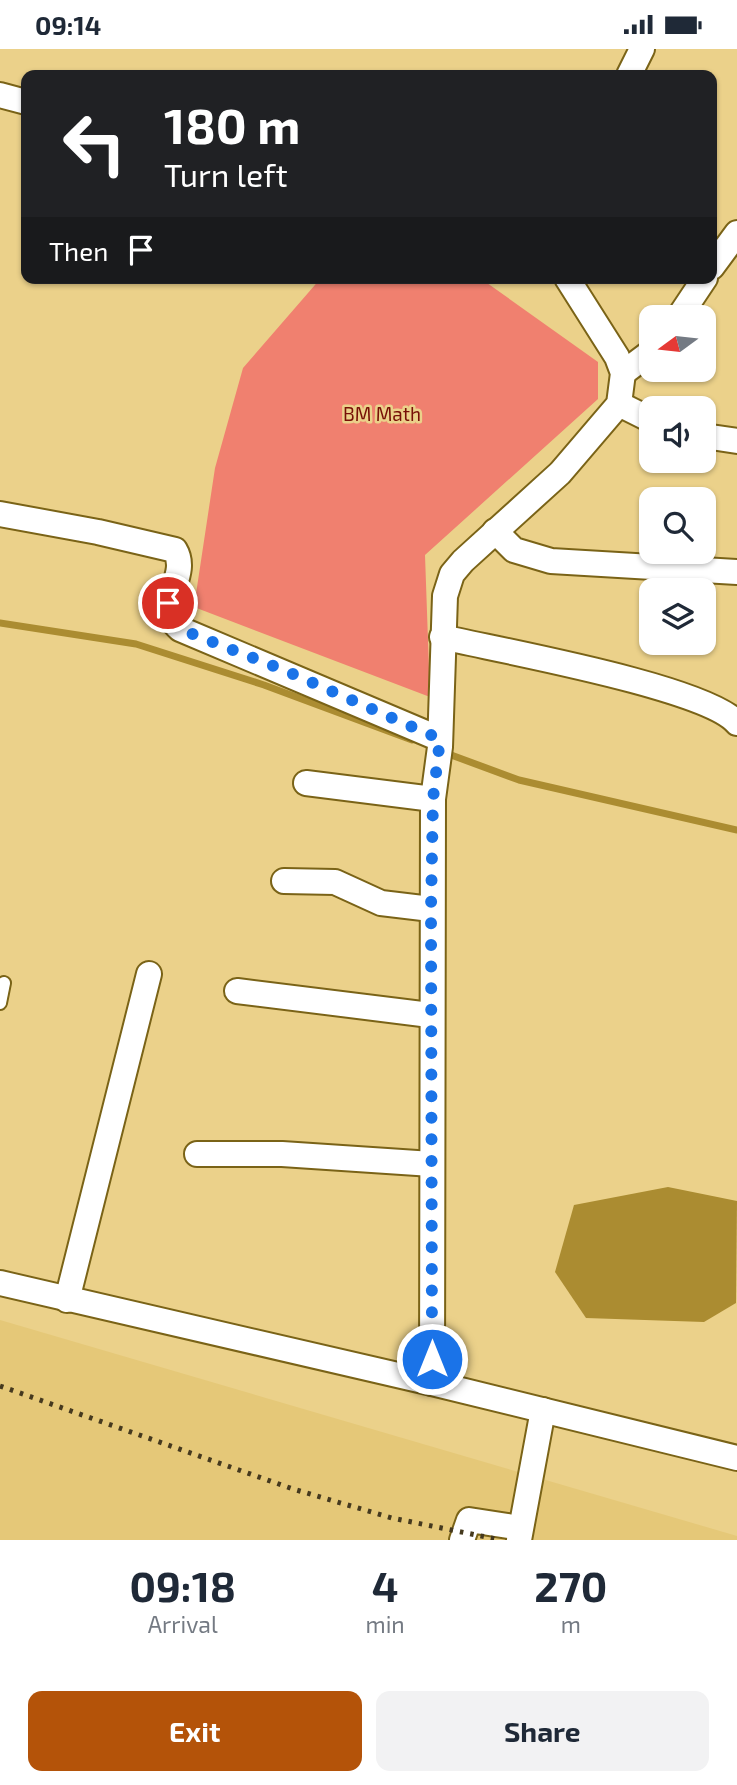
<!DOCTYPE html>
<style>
:root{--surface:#fff;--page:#f2f2f3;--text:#1f2937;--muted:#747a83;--accent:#b45309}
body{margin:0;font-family:"Exo 2",sans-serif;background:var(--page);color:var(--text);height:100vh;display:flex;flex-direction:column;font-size:26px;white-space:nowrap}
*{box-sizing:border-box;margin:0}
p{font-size:23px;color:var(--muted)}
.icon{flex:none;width:38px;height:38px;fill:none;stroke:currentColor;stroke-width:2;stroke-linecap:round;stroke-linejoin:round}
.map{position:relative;height:1491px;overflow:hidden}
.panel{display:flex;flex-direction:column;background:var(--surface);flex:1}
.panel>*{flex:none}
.banner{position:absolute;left:21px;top:21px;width:696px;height:214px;border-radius:14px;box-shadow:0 2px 5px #0004;background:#202124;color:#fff;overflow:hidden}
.needle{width:46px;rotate:255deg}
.controls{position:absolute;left:639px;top:256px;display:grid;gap:14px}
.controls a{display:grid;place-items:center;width:77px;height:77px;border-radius:14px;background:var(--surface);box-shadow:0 2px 5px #0004;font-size:35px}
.pin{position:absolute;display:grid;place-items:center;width:60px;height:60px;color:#fff;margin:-30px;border:4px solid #fff;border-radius:50%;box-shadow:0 2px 7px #0007}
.me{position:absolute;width:77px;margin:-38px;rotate:0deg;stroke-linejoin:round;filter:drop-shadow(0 0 5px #0008)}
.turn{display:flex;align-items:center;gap:24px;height:147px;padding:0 28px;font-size:32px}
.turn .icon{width:91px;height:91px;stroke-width:2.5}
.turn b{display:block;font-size:49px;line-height:60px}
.then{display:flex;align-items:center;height:66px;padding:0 28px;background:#0003;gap:14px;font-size:26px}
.eta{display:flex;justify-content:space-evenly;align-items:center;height:119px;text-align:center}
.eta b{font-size:42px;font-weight:700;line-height:49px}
.primary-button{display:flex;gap:14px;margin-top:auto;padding:14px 28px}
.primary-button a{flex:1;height:80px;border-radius:14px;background:var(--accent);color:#fff;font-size:28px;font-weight:700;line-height:80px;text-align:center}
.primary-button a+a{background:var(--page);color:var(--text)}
.status{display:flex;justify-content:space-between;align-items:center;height:49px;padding:0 35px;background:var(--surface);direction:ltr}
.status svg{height:19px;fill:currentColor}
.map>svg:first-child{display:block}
</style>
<div class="status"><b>09:14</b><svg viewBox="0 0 49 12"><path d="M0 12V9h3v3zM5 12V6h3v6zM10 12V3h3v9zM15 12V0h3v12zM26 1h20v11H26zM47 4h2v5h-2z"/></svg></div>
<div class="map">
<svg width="737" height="1491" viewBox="0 0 737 1491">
<rect width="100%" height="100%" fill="#ebd18a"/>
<!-- built -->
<path fill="#e5c878" d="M 0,1271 L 737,1487 L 737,1491 L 0,1491 Z"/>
<!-- green -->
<path fill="#f0806f" d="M 321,229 L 480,229 L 598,313 L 598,350 L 425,506 L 430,648 L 194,558 L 215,419 L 243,319 Z"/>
<!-- water -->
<path fill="#ab8c31" d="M 668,1138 L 737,1152 L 736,1254 L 704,1273 L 586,1269 L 555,1223 L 574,1156 Z"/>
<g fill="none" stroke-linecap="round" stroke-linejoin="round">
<!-- stream -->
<g stroke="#ab8c31" stroke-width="7">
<path d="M 0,574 L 136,595 L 264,636 L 412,691"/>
<path d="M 443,703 L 519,731 L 737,781"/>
</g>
<!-- service casing -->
<g stroke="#7a6317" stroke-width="16">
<path id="service" d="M 0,954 L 4,934"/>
</g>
<!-- minor casing -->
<g stroke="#7a6317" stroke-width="28">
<g id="minor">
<path d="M 629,26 L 642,0"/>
<path d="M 0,46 L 26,53"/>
<path d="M 712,218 L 737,184"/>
<path d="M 679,268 L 705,229"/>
<path d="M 623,324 L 651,303"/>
<path d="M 619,355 L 651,371"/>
<path d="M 704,387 L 737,392"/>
<path d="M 0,465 L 98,483 L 175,501 C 191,528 152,556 180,580 L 440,690"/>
<path d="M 495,482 L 514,501 L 551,512 L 737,523"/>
<path d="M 442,588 C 497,601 706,638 737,674"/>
<path d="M 306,734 L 433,750"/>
<path d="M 284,832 L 335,833 L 381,854 L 431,860"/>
<path d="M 237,942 L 430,966"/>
<path d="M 197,1105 L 282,1105 L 432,1115"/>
<path d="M 0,1234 L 432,1334 L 737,1409"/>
<path d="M 67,1251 L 149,925"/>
<path d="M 432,1334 L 433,750 L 440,698 L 445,547 L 452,525 L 463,512 L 560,424 L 619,355 L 623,324 L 617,308 L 567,229"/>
<path d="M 462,1491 L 469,1471 L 508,1477"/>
<path d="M 519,1491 L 543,1361"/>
</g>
</g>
<!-- service -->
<use href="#service" stroke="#fff" stroke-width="12"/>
<!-- minor -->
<use href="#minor" stroke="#fff" stroke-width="24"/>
<!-- rail -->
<path stroke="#45391e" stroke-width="5" stroke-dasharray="3.5 7" stroke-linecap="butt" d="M 0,1337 L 293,1440 L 392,1469 L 501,1491"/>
</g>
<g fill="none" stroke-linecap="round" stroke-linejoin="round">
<!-- route -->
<path stroke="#1a73e8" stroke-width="12" stroke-dasharray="0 21.6" d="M 168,554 L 169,565 L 180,580 L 286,622 L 440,690 L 433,750 L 431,860 L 432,1310"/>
</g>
<g text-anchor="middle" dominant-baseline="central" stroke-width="5" stroke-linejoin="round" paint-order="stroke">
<!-- park labels -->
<g font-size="19" fill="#771007" stroke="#ebd18a">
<text x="382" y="364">BM Math</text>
</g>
</g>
</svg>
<div class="controls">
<a><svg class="needle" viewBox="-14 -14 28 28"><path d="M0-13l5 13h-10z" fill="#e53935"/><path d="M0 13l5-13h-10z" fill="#747a83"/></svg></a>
<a><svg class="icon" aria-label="sound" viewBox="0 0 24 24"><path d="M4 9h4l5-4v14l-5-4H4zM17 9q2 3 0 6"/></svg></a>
<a><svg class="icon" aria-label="search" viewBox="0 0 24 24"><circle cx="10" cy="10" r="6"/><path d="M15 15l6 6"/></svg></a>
<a><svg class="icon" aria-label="layers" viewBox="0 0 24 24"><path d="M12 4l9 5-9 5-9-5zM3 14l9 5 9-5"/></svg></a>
</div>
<div class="pin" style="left:168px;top:554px;background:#d93025"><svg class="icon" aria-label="arrive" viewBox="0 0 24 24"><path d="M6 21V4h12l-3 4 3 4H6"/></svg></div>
<svg class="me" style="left:432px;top:1310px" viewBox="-20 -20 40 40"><circle r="17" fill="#1a73e8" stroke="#fff" stroke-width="3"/><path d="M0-11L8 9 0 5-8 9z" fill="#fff"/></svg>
<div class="banner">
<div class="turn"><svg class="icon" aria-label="left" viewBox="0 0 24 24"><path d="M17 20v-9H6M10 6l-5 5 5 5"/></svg><div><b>180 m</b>Turn left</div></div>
<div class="then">Then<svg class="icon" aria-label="arrive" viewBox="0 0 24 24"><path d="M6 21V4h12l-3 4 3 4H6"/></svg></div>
</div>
</div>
<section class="panel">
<div class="eta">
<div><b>09:18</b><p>Arrival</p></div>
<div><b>4</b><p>min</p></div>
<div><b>270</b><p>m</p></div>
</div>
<div class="primary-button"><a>Exit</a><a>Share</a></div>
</section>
